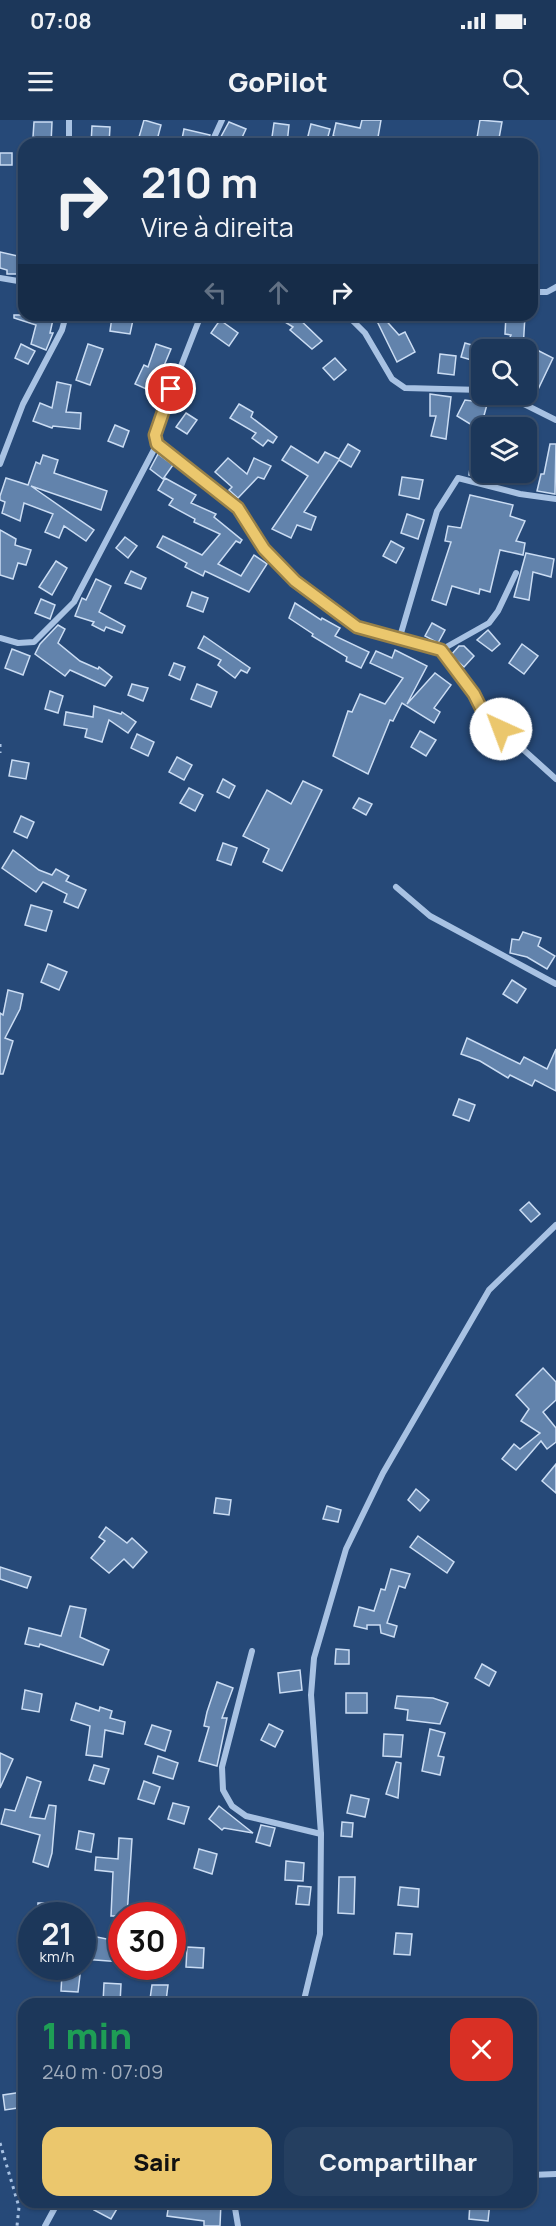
<!DOCTYPE html>
<html lang="pt">
<meta charset="utf-8">
<style>
:root{--surface:#1c375a;--page:#253f60;--text:#f1f3f6;--muted:#a0acbb;--line:#3a5170;--accent:#ebc76d}
body{margin:0;font-family:Manrope,sans-serif;background:var(--page);color:var(--text);height:100vh;display:flex;flex-direction:column;font-size:22px;white-space:nowrap}
*{box-sizing:border-box;margin:0}
p{font-size:20px;color:var(--muted)}
.icon{flex:none;width:33px;height:33px;fill:none;stroke:currentColor;stroke-width:2;stroke-linecap:round;stroke-linejoin:round}
.map{position:relative;flex:1;overflow:hidden}
.panel{position:absolute;left:18px;top:1878px;width:519px;height:210px;display:flex;flex-direction:column;background:var(--surface);border-radius:18px;box-shadow:0 2px 4px #0004,0 0 0 2px var(--line)}
.panel>*{flex:none}
.banner{position:absolute;left:18px;top:18px;width:520px;height:183px;border-radius:18px;box-shadow:0 2px 4px #0004,0 0 0 2px var(--line);background:#1c375a;color:var(--text);overflow:hidden}
.tools{position:absolute;left:471px;top:219px;display:grid;gap:12px}
.tools a{display:grid;place-items:center;width:66px;height:66px;border-radius:12px;background:var(--surface);box-shadow:0 2px 4px #0004,0 0 0 2px var(--line);font-size:30px}
.speed{position:absolute;left:18px;top:1782px;display:flex;gap:12px;font-size:30px;font-weight:700;text-align:center}
.speed>*{display:grid;place-content:center;width:78px;height:78px;border-radius:50%;background:var(--surface);box-shadow:0 2px 4px #0004,0 0 0 2px var(--line);line-height:1}
.speed small{font-size:15px;font-weight:400}
.speed .limit{border:9px solid #d22;background:#fff;color:#111}
.pin{position:absolute;display:grid;place-items:center;width:51px;height:51px;color:#fff;margin:-26px;border:3px solid #fff;border-radius:50%;box-shadow:0 2px 6px #0007}
.me{position:absolute;width:66px;margin:-33px;rotate:317deg;stroke-linejoin:round;filter:drop-shadow(0 0 4px #0008)}
.turn{display:flex;align-items:center;gap:21px;height:126px;padding:0 24px;font-size:27px}
.turn .icon{width:78px;height:78px;stroke-width:2.5}
.turn b{display:block;font-size:42px;line-height:51px}
.lanes{display:flex;align-items:center;height:57px;padding:0 24px;background:#0003;justify-content:center;gap:30px;direction:ltr}
.lanes .off{opacity:.35}
.round{display:grid;place-items:center;flex:none;width:63px;height:63px;border-radius:18px;background:var(--page)}
.overview{display:flex;align-items:center;justify-content:space-between;height:102px;padding:0 24px}
h1{font-size:36px;font-weight:800;line-height:45px;color:#1e9e55}
.cta{display:flex;gap:12px;margin-top:auto;padding:12px 24px}
.cta a{flex:1;height:69px;border-radius:18px;background:var(--accent);color:#111;font-size:24px;font-weight:800;line-height:69px;text-align:center}
.cta a+a{background:var(--page);color:var(--text)}
.status{display:flex;justify-content:space-between;align-items:center;height:42px;padding:0 30px;background:var(--surface);direction:ltr}
.status svg{height:16px;fill:currentColor}
header{display:flex;justify-content:space-between;align-items:center;height:78px;padding:0 24px;background:var(--surface);font-size:27px;font-weight:800}
.map>svg:first-child{display:block}
</style>
<div class="status"><b>07:08</b><svg viewBox="0 0 49 12"><path d="M0 12V9h3v3zM5 12V6h3v6zM10 12V3h3v9zM15 12V0h3v12zM26 1h20v11H26zM47 4h2v5h-2z"/></svg></div>
<header><svg class="icon" aria-label="menu" viewBox="0 0 24 24"><path d="M4 6h16M4 12h16M4 18h16"/></svg>GoPilot<svg class="icon" aria-label="search" viewBox="0 0 24 24"><circle cx="10" cy="10" r="6"/><path d="M15 15l6 6"/></svg></header>
<div class="map">
<svg width="556" height="2106" viewBox="0 0 556 2106">
<rect width="100%" height="100%" fill="#264978"/>
<!-- building -->
<g fill="#6283ac" stroke="#cadcf3" stroke-width="1.5">
<path d="M 144,0 L 161,5 L 156,24 L 137,24 Z"/>
<path d="M 362,0 L 381,0 L 377,23 L 366,20 L 366,23 L 353,22 L 333,16 L 336,3 L 360,8 Z"/>
<path d="M 480,0 L 502,2 L 498,24 L 476,24 Z"/>
<path d="M 34,2 L 52,2 L 51,24 L 36,24 L 36,17 L 33,17 Z"/>
<path d="M 229,2 L 246,9 L 239,24 L 217,24 Z"/>
<path d="M 274,3 L 289,5 L 287,24 L 271,24 Z"/>
<path d="M 311,4 L 330,9 L 326,24 L 307,20 Z"/>
<path d="M 92,6 L 110,7 L 109,24 L 91,24 Z"/>
<path d="M 184,9 L 210,15 L 206,24 L 181,24 Z"/>
<rect x="0" y="33" width="12" height="12"/>
<path d="M 0,132 L 22,137 L 21,154 L 7,154 L 7,150 L 0,148 Z"/>
<path d="M 14,195 L 54,195 L 50,213 L 53,213 L 46,230 L 31,224 L 36,205 L 14,198 Z"/>
<path d="M 274,195 L 295,195 L 322,221 L 312,229 L 290,210 L 293,207 Z"/>
<path d="M 374,195 L 381,195 L 399,215 L 405,212 L 415,232 L 397,242 Z"/>
<path d="M 506,195 L 525,195 L 523,230 L 504,230 L 511,215 L 505,214 Z"/>
<path d="M 112,197 L 133,200 L 130,214 L 110,211 Z"/>
<path d="M 220,200 L 238,213 L 229,226 L 211,213 Z"/>
<path d="M 465,223 L 479,227 L 475,241 L 461,237 Z"/>
<path d="M 21,224 L 35,231 L 28,244 L 15,238 Z"/>
<path d="M 88,224 L 103,229 L 90,265 L 76,260 Z"/>
<path d="M 156,224 L 171,229 L 153,272 L 135,264 L 144,245 L 148,247 Z"/>
<path d="M 537,230 L 553,238 L 532,282 L 526,279 L 526,252 Z"/>
<path d="M 440,234 L 456,236 L 454,255 L 438,253 Z"/>
<path d="M 335,238 L 346,250 L 334,260 L 323,248 Z"/>
<path d="M 57,262 L 71,265 L 66,292 L 81,293 L 80,309 L 53,306 L 52,308 L 33,301 L 40,283 L 52,288 Z"/>
<path d="M 430,274 L 451,277 L 446,319 L 431,316 L 436,296 L 430,296 Z"/>
<path d="M 473,277 L 488,281 L 480,310 L 457,296 L 465,280 L 472,281 Z"/>
<path d="M 239,284 L 253,292 L 251,297 L 277,317 L 273,323 L 268,320 L 263,326 L 252,318 L 256,313 L 230,298 Z"/>
<path d="M 186,293 L 197,300 L 187,314 L 176,307 Z"/>
<path d="M 115,305 L 129,311 L 123,327 L 108,321 Z"/>
<path d="M 348,324 L 360,331 L 351,347 L 339,340 L 304,392 L 316,397 L 311,410 L 297,405 L 291,418 L 272,409 L 308,356 L 282,340 L 291,326 L 318,343 L 325,332 L 339,339 Z"/>
<path d="M 550,324 L 556,324 L 555,374 L 537,371 L 541,354 L 544,354 Z"/>
<path d="M 158,334 L 173,345 L 163,359 L 150,349 Z"/>
<path d="M 43,335 L 58,340 L 54,353 L 107,371 L 101,390 L 31,366 L 94,410 L 86,421 L 64,406 L 59,418 L 45,412 L 53,394 L 24,383 L 20,401 L 2,393 L 5,382 L 0,380 L 0,376 L 6,358 L 28,365 L 36,342 L 40,344 Z"/>
<path d="M 228,338 L 247,354 L 254,338 L 271,346 L 264,359 L 258,357 L 238,378 L 229,370 L 232,367 L 215,352 Z"/>
<path d="M 471,342 L 482,344 L 482,359 L 469,355 Z"/>
<path d="M 402,357 L 423,360 L 419,379 L 399,375 Z"/>
<path d="M 165,358 L 196,375 L 191,383 L 216,394 L 214,397 L 242,420 L 240,423 L 236,421 L 218,444 L 241,456 L 254,435 L 267,444 L 249,472 L 205,451 L 203,456 L 185,447 L 187,443 L 157,427 L 163,416 L 202,435 L 220,414 L 194,402 L 195,399 L 169,385 L 173,379 L 158,370 Z"/>
<path d="M 470,375 L 513,385 L 510,396 L 525,401 L 516,421 L 525,423 L 523,435 L 500,430 L 490,472 L 480,469 L 479,474 L 452,466 L 446,485 L 432,480 L 451,422 L 445,421 L 448,406 L 461,408 Z"/>
<path d="M 407,394 L 424,400 L 418,419 L 401,413 Z"/>
<path d="M 0,410 L 16,419 L 15,425 L 31,430 L 26,445 L 18,443 L 13,459 L 0,455 Z"/>
<path d="M 125,417 L 137,426 L 128,438 L 116,428 Z"/>
<path d="M 391,421 L 404,428 L 396,443 L 383,436 Z"/>
<path d="M 526,433 L 554,439 L 551,457 L 533,452 L 529,480 L 514,477 Z"/>
<path d="M 56,441 L 67,448 L 52,475 L 39,467 Z"/>
<path d="M 131,451 L 146,458 L 141,469 L 125,463 Z"/>
<path d="M 96,459 L 111,466 L 99,492 L 125,506 L 122,513 L 106,507 L 104,511 L 92,505 L 94,502 L 75,496 L 82,478 L 86,480 Z"/>
<path d="M 192,472 L 208,478 L 203,492 L 187,486 Z"/>
<path d="M 41,479 L 55,485 L 50,499 L 35,493 Z"/>
<path d="M 295,483 L 321,500 L 322,498 L 340,508 L 335,516 L 369,532 L 361,548 L 346,541 L 347,537 L 312,516 L 313,514 L 289,498 Z"/>
<path d="M 432,503 L 445,510 L 438,523 L 425,516 Z"/>
<path d="M 58,505 L 65,509 L 58,523 L 80,541 L 98,549 L 99,547 L 112,557 L 105,566 L 70,550 L 65,556 L 35,534 L 40,524 Z"/>
<path d="M 488,510 L 500,524 L 492,531 L 477,520 Z"/>
<path d="M 204,516 L 250,548 L 247,553 L 241,550 L 235,558 L 218,545 L 221,540 L 198,528 Z"/>
<path d="M 522,524 L 538,536 L 524,554 L 509,543 Z"/>
<path d="M 459,526 L 464,526 L 474,536 L 464,547 L 451,535 Z"/>
<path d="M 12,529 L 30,536 L 23,555 L 5,548 Z"/>
<path d="M 395,530 L 427,546 L 407,584 L 435,553 L 451,565 L 434,588 L 440,592 L 434,603 L 402,583 L 393,601 L 390,600 L 368,654 L 333,636 L 348,591 L 352,592 L 360,574 L 385,584 L 403,558 L 370,543 L 376,531 L 392,538 Z"/>
<path d="M 174,543 L 185,547 L 180,560 L 169,555 Z"/>
<path d="M 132,564 L 148,568 L 143,581 L 128,575 Z"/>
<path d="M 197,564 L 217,572 L 211,587 L 191,579 Z"/>
<path d="M 50,571 L 63,576 L 58,593 L 45,589 Z"/>
<path d="M 94,586 L 121,594 L 122,592 L 136,602 L 128,613 L 109,600 L 102,622 L 85,617 L 87,609 L 64,605 L 66,592 L 93,597 Z"/>
<path d="M 420,611 L 436,620 L 426,636 L 411,627 Z"/>
<path d="M 137,614 L 154,622 L 148,636 L 131,628 Z"/>
<path d="M 177,637 L 192,645 L 184,660 L 169,652 Z"/>
<path d="M 12,640 L 29,643 L 26,659 L 9,656 Z"/>
<path d="M 223,659 L 235,666 L 229,678 L 217,672 Z"/>
<path d="M 303,661 L 322,670 L 282,751 L 263,742 L 269,729 L 243,716 L 267,670 L 291,684 Z"/>
<path d="M 189,668 L 203,675 L 195,691 L 180,683 Z"/>
<path d="M 359,678 L 372,684 L 366,695 L 353,688 Z"/>
<path d="M 21,696 L 34,702 L 27,718 L 14,712 Z"/>
<path d="M 223,723 L 237,728 L 231,745 L 217,740 Z"/>
<path d="M 13,730 L 39,750 L 52,755 L 56,749 L 69,756 L 66,761 L 86,770 L 78,788 L 64,782 L 67,774 L 43,762 L 36,772 L 2,748 Z"/>
<path d="M 31,785 L 52,791 L 46,811 L 25,805 Z"/>
<path d="M 523,812 L 541,818 L 538,826 L 555,836 L 547,849 L 527,837 L 510,833 L 512,819 L 519,820 Z"/>
<path d="M 48,844 L 67,852 L 59,870 L 41,862 Z"/>
<path d="M 512,860 L 526,869 L 517,883 L 503,874 Z"/>
<path d="M 8,870 L 23,874 L 20,889 L 5,918 L 13,921 L 3,954 L 0,954 L 0,893 L 3,895 Z"/>
<path d="M 467,918 L 520,944 L 524,937 L 547,949 L 556,929 L 556,971 L 535,960 L 532,966 L 510,955 L 508,958 L 480,941 L 461,934 Z"/>
<path d="M 459,979 L 475,985 L 469,1001 L 453,995 Z"/>
<path d="M 529,1082 L 540,1094 L 531,1102 L 520,1090 Z"/>
<path d="M 543,1248 L 556,1262 L 556,1280 L 543,1292 L 556,1308 L 556,1322 L 547,1329 L 541,1321 L 516,1350 L 502,1339 L 514,1324 L 520,1329 L 540,1313 L 521,1301 L 529,1289 L 516,1275 Z"/>
<path d="M 556,1344 L 556,1373 L 542,1361 Z"/>
<path d="M 416,1369 L 429,1380 L 420,1391 L 408,1380 Z"/>
<path d="M 216,1378 L 231,1380 L 229,1395 L 214,1393 Z"/>
<path d="M 327,1386 L 341,1390 L 338,1402 L 323,1399 Z"/>
<path d="M 106,1407 L 127,1423 L 132,1418 L 147,1432 L 133,1448 L 124,1439 L 109,1453 L 91,1438 L 105,1421 L 99,1417 Z"/>
<path d="M 418,1416 L 454,1442 L 447,1453 L 410,1427 Z"/>
<path d="M 0,1447 L 31,1457 L 27,1468 L 0,1459 Z"/>
<path d="M 391,1449 L 410,1454 L 405,1468 L 399,1466 L 387,1503 L 397,1506 L 394,1517 L 381,1513 L 380,1505 L 367,1505 L 367,1509 L 354,1506 L 359,1487 L 374,1491 L 381,1469 L 385,1470 Z"/>
<path d="M 70,1486 L 86,1489 L 80,1517 L 109,1530 L 103,1545 L 40,1524 L 39,1527 L 25,1524 L 29,1508 L 61,1516 Z"/>
<path d="M 336,1529 L 349,1530 L 349,1544 L 335,1544 Z"/>
<path d="M 482,1544 L 496,1552 L 489,1566 L 475,1558 Z"/>
<path d="M 300,1550 L 302,1570 L 280,1573 L 278,1553 Z"/>
<path d="M 217,1562 L 233,1568 L 222,1598 L 227,1598 L 217,1646 L 199,1641 L 209,1607 L 204,1606 L 207,1592 Z"/>
<path d="M 25,1570 L 42,1574 L 39,1592 L 22,1589 Z"/>
<rect x="346" y="1573" width="21" height="20"/>
<path d="M 397,1576 L 433,1578 L 448,1583 L 440,1604 L 407,1600 L 408,1590 L 395,1588 Z"/>
<path d="M 76,1583 L 99,1591 L 100,1587 L 112,1591 L 110,1598 L 125,1602 L 123,1614 L 105,1610 L 102,1637 L 86,1635 L 90,1606 L 71,1600 Z"/>
<path d="M 269,1604 L 283,1611 L 275,1627 L 261,1620 Z"/>
<path d="M 152,1605 L 171,1611 L 165,1631 L 145,1624 Z"/>
<path d="M 430,1609 L 445,1613 L 438,1636 L 444,1637 L 440,1655 L 422,1651 Z"/>
<path d="M 384,1614 L 403,1615 L 401,1637 L 383,1636 Z"/>
<path d="M 0,1633 L 13,1639 L 0,1668 Z"/>
<path d="M 158,1636 L 178,1643 L 173,1659 L 153,1653 Z"/>
<path d="M 396,1642 L 401,1643 L 398,1678 L 386,1674 Z"/>
<path d="M 94,1645 L 109,1649 L 104,1664 L 89,1660 Z"/>
<path d="M 27,1657 L 41,1662 L 30,1697 L 45,1699 L 49,1685 L 56,1686 L 52,1733 L 48,1747 L 33,1742 L 40,1715 L 1,1704 L 5,1689 L 15,1691 Z"/>
<path d="M 144,1661 L 160,1667 L 154,1684 L 138,1679 Z"/>
<path d="M 351,1675 L 369,1679 L 365,1697 L 347,1693 Z"/>
<path d="M 173,1683 L 189,1687 L 184,1704 L 168,1699 Z"/>
<path d="M 219,1686 L 253,1713 L 224,1708 L 222,1710 L 209,1699 Z"/>
<path d="M 342,1702 L 353,1703 L 352,1717 L 341,1716 Z"/>
<path d="M 261,1705 L 275,1708 L 270,1726 L 256,1722 Z"/>
<path d="M 79,1711 L 94,1714 L 91,1732 L 76,1729 Z"/>
<path d="M 119,1718 L 132,1719 L 127,1796 L 111,1796 L 113,1752 L 95,1750 L 96,1737 L 118,1739 Z"/>
<path d="M 199,1729 L 217,1734 L 212,1754 L 194,1748 Z"/>
<path d="M 286,1741 L 304,1743 L 303,1761 L 285,1760 Z"/>
<path d="M 339,1757 L 355,1757 L 354,1794 L 338,1793 Z"/>
<path d="M 298,1766 L 311,1767 L 309,1785 L 296,1784 Z"/>
<path d="M 400,1767 L 419,1769 L 418,1787 L 398,1785 Z"/>
<rect x="38" y="1783" width="16" height="13"/>
<path d="M 396,1813 L 412,1814 L 410,1835 L 394,1834 Z"/>
<path d="M 82,1814 L 122,1822 L 122,1842 L 82,1839 Z"/>
<path d="M 187,1827 L 204,1828 L 203,1848 L 186,1847 Z"/>
<path d="M 62,1853 L 80,1855 L 78,1872 L 61,1871 Z"/>
<path d="M 104,1863 L 121,1864 L 120,1884 L 103,1883 Z"/>
<path d="M 152,1865 L 168,1865 L 166,1881 L 150,1879 Z"/>
<path d="M 22,1972 L 24,1987 L 5,1990 L 3,1975 Z"/>
<path d="M 99,2082 L 121,2082 L 111,2099 L 94,2090 Z"/>
<path d="M 201,2082 L 221,2082 L 220,2106 L 204,2106 L 204,2101 L 167,2096 L 169,2083 L 201,2087 Z"/>
<path d="M 470,2082 L 490,2082 L 488,2101 L 469,2099 Z"/>
</g>
<g fill="none" stroke-linecap="round" stroke-linejoin="round">
<!-- path -->
<g stroke="#a8c2e3" stroke-width="3" stroke-dasharray="3 4.5" stroke-linecap="butt">
<path d="M 0,624 L 0,633"/>
<path d="M 0,2023 L 19,2087 L 17,2106"/>
</g>
<!-- minor -->
<g stroke="#a8c2e3" stroke-width="6">
<path d="M 69,24 L 69,0"/>
<path d="M 211,24 L 222,0"/>
<path d="M 0,158 L 24,162"/>
<path d="M 532,172 L 547,172 L 556,167"/>
<path d="M 201,195 L 165,287 L 155,321 L 239,388 L 264,429 L 295,461 L 357,507 L 441,530 L 489,503 L 498,491 L 516,453"/>
<path d="M 347,195 L 365,213 L 392,259 L 405,268 L 482,270"/>
<path d="M 498,274 L 512,278 L 556,300"/>
<path d="M 0,344 L 23,284 L 62,210 L 66,195"/>
<path d="M 0,518 L 18,523 L 34,522 L 74,482 L 157,324"/>
<path d="M 399,520 L 437,391 L 458,358 L 520,374 L 556,379"/>
<path d="M 441,530 L 475,574 L 484,594 L 556,659"/>
<path d="M 396,767 L 430,796 L 556,864"/>
<path d="M 252,1531 L 222,1647 L 223,1670 L 232,1686 L 246,1696 L 321,1714"/>
<path d="M 303,1884 L 320,1814 L 321,1714 L 311,1575 L 314,1538 L 346,1429 L 383,1353 L 489,1170 L 556,1105"/>
<path d="M 531,2055 L 556,2054"/>
<path d="M 234,2082 L 238,2106"/>
<path d="M 45,2106 L 58,2082"/>
</g>
</g>
<g fill="none" stroke-linecap="round" stroke-linejoin="round">
<!-- route casing -->
<g stroke="#998147" stroke-width="15">
<path id="route" d="M 171,269 L 155,315 L 157,324 L 238,388 L 264,429 L 295,461 L 357,507 L 441,530 L 474,574 L 484,594 L 501,609"/>
</g>
<!-- route -->
<use href="#route" stroke="#ebc76d" stroke-width="10"/>
</g>
</svg>
<div class="tools">
<a><svg class="icon" aria-label="search" viewBox="0 0 24 24"><circle cx="10" cy="10" r="6"/><path d="M15 15l6 6"/></svg></a>
<a><svg class="icon" aria-label="layers" viewBox="0 0 24 24"><path d="M12 4l9 5-9 5-9-5zM3 14l9 5 9-5"/></svg></a>
</div>
<div class="speed"><div>21<small>km/h</small></div><div class="limit">30</div></div>
<div class="pin" style="left:171px;top:269px;background:#d93025"><svg class="icon" aria-label="arrive" viewBox="0 0 24 24"><path d="M6 21V4h12l-3 4 3 4H6"/></svg></div>
<svg class="me" style="left:501px;top:609px" viewBox="-20 -20 40 40"><circle r="19" fill="#fff"/><path d="M0-13L10 11 0 6-10 11z" fill="#ebc76d"/></svg>
<div class="banner">
<div class="turn"><svg class="icon" aria-label="right" viewBox="0 0 24 24"><path d="M7 20v-9h11M14 6l5 5-5 5"/></svg><div><b>210 m</b>Vire à direita</div></div>
<div class="lanes"><svg class="icon off" aria-label="left" viewBox="0 0 24 24"><path d="M17 20v-9H6M10 6l-5 5 5 5"/></svg><svg class="icon off" aria-label="ahead" viewBox="0 0 24 24"><path d="M12 20V5M6 11l6-6 6 6"/></svg><svg class="icon" aria-label="right" viewBox="0 0 24 24"><path d="M7 20v-9h11M14 6l5 5-5 5"/></svg></div>
</div>
<section class="panel">
<div class="overview"><div><h1>1 min</h1><p>240 m · 07:09</p></div><a class="round" style="background:#d93025;color:#fff"><svg class="icon" aria-label="close" viewBox="0 0 24 24"><path d="M6 6l12 12M18 6L6 18"/></svg></a></div>
<div class="cta"><a>Sair</a><a>Compartilhar</a></div>
</section>
</div>
